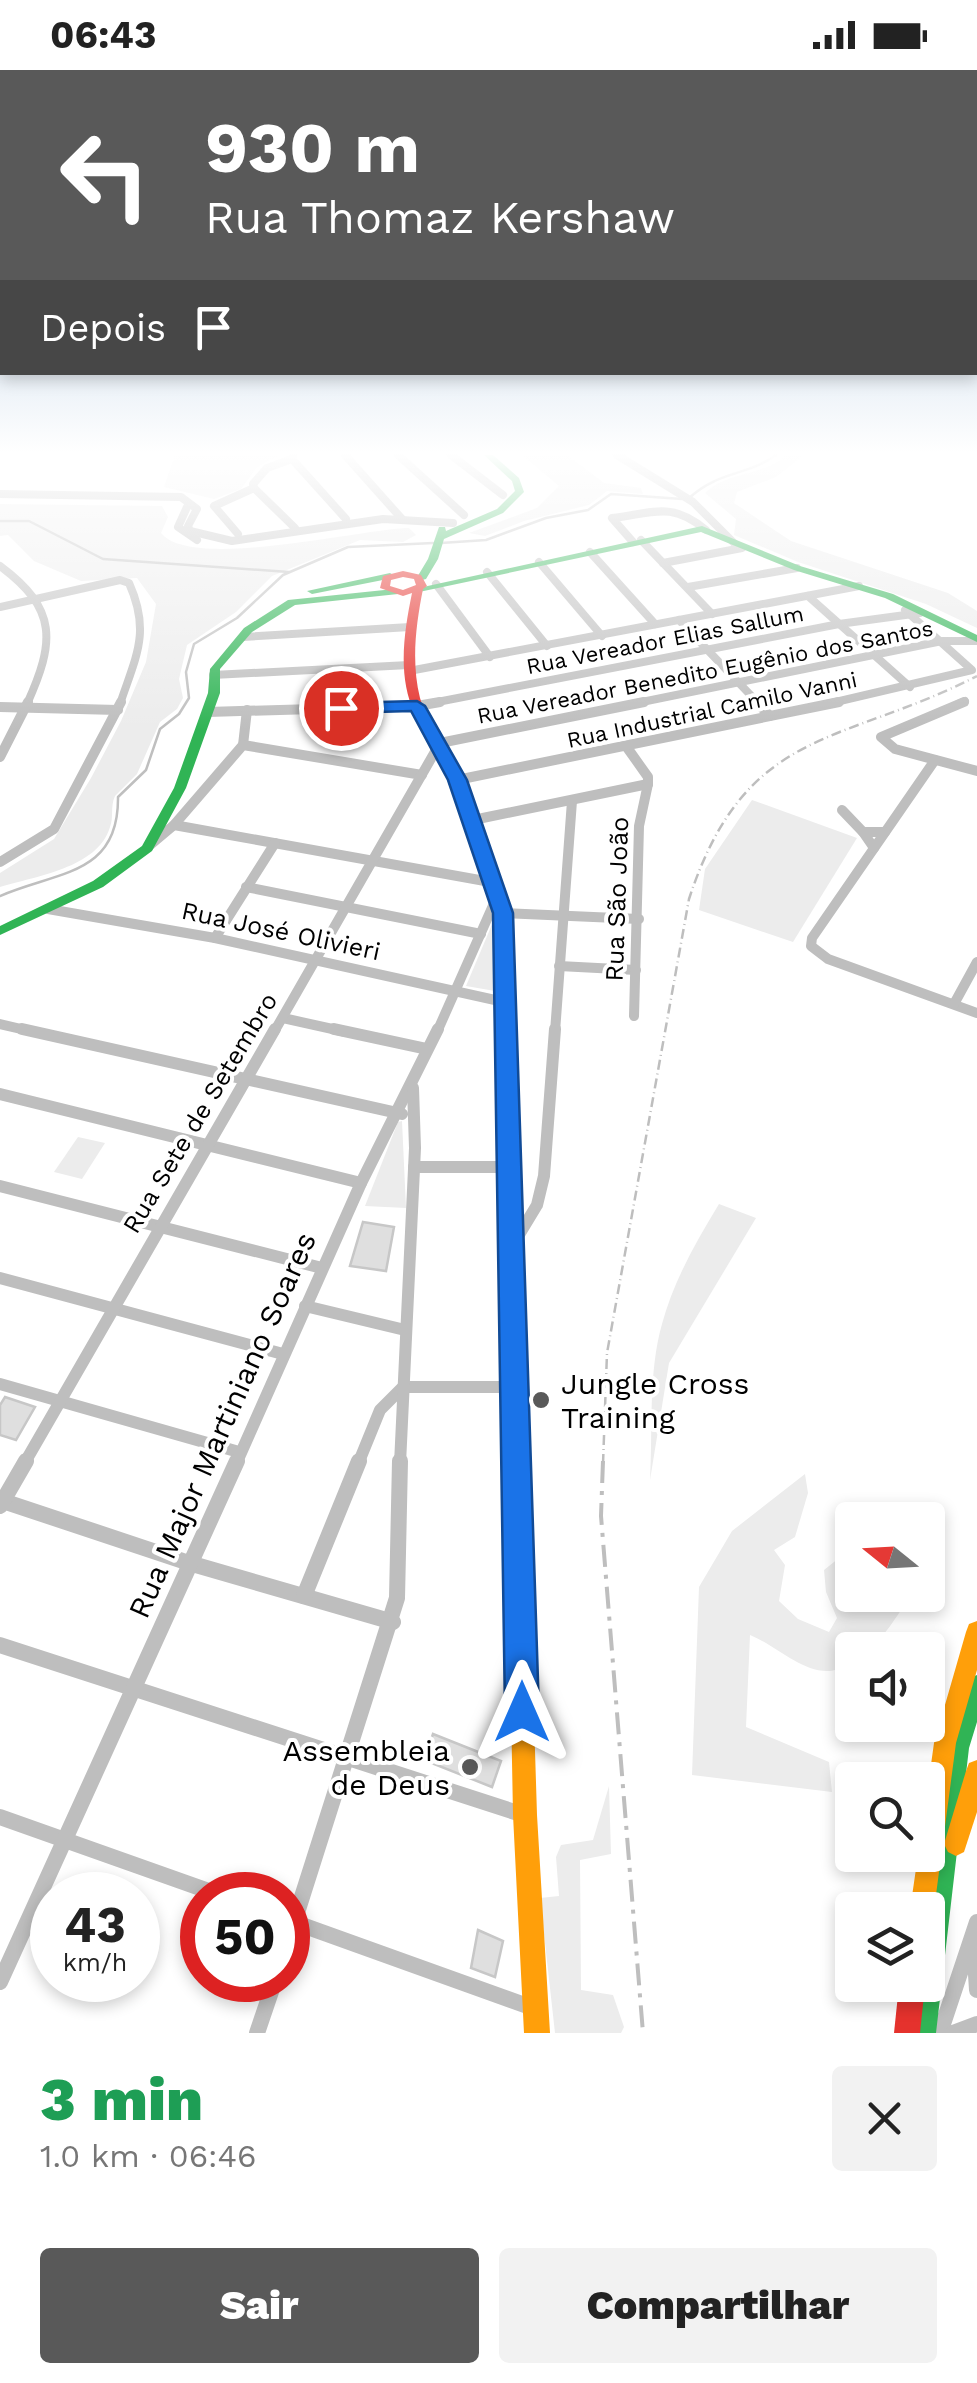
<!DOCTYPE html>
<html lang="pt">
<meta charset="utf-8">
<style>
:root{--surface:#fff;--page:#f2f2f2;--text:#222;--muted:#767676;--accent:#595959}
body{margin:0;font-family:"Work Sans",sans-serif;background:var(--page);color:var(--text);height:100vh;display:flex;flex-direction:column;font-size:38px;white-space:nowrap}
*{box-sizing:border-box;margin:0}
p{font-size:32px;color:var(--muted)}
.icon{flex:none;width:55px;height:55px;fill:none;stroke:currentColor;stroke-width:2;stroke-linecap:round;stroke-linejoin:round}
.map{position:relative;height:1963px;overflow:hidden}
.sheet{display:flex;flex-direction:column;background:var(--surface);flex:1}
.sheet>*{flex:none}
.top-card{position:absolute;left:0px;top:0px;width:978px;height:305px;box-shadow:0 5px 15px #0003;background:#595959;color:#fff;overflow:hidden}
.needle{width:65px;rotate:288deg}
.buttons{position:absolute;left:835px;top:1432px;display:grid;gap:20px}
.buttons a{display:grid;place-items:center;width:110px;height:110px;border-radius:10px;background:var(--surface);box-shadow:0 5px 15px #0003;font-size:50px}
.speed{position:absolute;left:30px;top:1802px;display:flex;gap:20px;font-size:50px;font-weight:700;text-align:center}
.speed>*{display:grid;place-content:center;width:130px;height:130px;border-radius:50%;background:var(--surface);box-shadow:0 5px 15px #0003;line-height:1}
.speed small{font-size:25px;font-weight:400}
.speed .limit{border:15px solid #d22;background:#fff;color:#111}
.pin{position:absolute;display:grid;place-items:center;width:85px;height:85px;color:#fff;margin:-42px;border:5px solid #fff;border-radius:50%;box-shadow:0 2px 10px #0007}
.me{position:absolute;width:110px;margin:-55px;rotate:0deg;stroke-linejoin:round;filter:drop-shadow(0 0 8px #0008)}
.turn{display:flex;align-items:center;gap:35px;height:210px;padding:0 40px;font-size:45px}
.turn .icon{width:130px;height:130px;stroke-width:2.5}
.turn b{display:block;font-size:70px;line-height:85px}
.then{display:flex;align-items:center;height:95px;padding:0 40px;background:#0003;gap:20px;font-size:38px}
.round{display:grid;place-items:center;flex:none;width:105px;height:105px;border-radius:10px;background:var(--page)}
.head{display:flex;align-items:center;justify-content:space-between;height:170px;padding:0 40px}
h1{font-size:60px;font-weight:800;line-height:75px;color:#1e9e55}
.primary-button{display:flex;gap:20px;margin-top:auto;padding:20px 40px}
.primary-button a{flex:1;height:115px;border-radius:10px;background:var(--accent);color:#fff;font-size:40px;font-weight:800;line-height:115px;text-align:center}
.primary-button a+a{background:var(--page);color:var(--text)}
.status{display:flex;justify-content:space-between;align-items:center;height:70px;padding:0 50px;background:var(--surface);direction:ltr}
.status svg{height:28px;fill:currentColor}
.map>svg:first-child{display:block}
</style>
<div class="status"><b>06:43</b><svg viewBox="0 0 49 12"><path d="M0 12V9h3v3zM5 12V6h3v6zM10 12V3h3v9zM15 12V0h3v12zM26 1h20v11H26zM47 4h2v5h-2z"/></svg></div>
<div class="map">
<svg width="977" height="1963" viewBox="0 0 977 1963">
<rect width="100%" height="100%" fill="#fff"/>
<!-- green -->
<g fill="#ececec">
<path d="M 175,385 L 280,385 L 257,397 L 241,419 L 214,429 L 164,417 Z"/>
<path d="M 522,385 L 567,385 L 604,413 L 641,418 L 643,424 L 607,421 L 589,435 L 524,451 L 485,466 L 469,463 L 537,438 L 559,416 Z"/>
<path d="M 785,385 L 804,385 L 776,407 L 737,422 L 734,433 L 791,471 L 948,523 L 977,541 L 977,558 L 926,534 L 798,492 L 734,465 L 736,449 L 705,423 C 729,400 767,406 785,385 Z"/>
<path d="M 0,434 L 162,436 L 168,447 L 161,463 C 191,501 360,459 409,458 L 416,465 L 403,472 L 360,470 L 272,506 L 236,542 L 187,575 L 179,609 L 183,628 L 177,639 L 160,652 L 137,704 L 115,726 C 110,737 114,747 110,757 C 98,798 36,806 0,817 L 0,803 L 54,769 L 91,708 L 121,651 L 146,592 L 156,534 L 137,508 L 81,511 L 34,491 L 8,465 L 0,466 Z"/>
<path d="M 752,730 L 857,768 L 793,872 L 699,840 L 705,799 Z"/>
<path d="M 493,852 L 497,853 L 495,921 L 466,916 Z"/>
<path d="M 402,1051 L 406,1138 L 365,1136 L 398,1052 Z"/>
<path d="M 78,1067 L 105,1073 L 82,1109 L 54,1102 Z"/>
<path d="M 719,1134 L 756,1148 L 669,1293 L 650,1410 C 653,1359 648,1303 662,1254 C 674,1210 696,1172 719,1134 Z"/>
<path d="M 805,1404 L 808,1423 L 795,1467 L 774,1480 L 785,1495 L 779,1531 L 798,1549 L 829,1562 L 837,1548 L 826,1522 L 824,1500 L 839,1488 L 852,1494 L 852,1525 L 892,1525 L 902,1539 C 888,1558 878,1580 852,1580 L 852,1592 C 816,1619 783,1578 750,1565 L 746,1657 L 829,1692 L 832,1722 L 692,1705 L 699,1517 L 732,1461 Z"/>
<path d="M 609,1716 L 611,1784 L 580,1790 L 581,1920 L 613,1925 L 624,1957 L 621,1963 L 555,1963 L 540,1828 L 559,1826 L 556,1787 L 561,1775 L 593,1770 Z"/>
</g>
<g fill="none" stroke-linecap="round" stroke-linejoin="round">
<!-- stream -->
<g stroke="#bfbfbf" stroke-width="2.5">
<path d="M 689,428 C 720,400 745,407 776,385"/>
<path d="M 0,451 L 29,451 L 103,489 L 289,502"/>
<path d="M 441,473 L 486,470 L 546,448 L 588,440 L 611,424 L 682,429"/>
<path d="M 0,826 C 57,801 119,806 118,727 L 146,700 L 160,659 L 179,644 L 189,628 L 186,602 L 194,574 L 237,548 L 283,505 L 348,477 L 433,473"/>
</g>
</g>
<!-- building -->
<g fill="#dfdfdf" stroke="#c7c7c7" stroke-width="2.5">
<path d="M 363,1152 L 394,1157 L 386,1201 L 350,1196 Z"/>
<path d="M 5,1327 L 35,1337 L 16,1370 L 0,1365 L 0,1335 Z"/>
<path d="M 433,1664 L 501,1691 L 492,1717 L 424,1690 Z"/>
<path d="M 478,1860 L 503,1871 L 495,1907 L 471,1898 Z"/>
</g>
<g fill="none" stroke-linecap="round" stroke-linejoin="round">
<!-- street-far3 -->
<g stroke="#bebebe" stroke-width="8">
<path d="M 293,385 L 292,389 L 346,449"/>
<path d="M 345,385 L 402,449"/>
<path d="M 398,385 L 464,445"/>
<path d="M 451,385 L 503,425"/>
<path d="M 617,385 L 693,432 L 736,475"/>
<path d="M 254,418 L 295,458"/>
<path d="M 0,424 L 181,427 L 197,439 L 188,456 L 190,461 L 232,471 L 383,449 L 453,453"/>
<path d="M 187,437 L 178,457 L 197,470"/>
<path d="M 238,464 L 214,436 L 254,418 L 253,414 L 267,398 L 292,389"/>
<path d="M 641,470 L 712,544"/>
<path d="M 633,472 L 612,448 C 654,443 671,431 706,460"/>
<path d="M 590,482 L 655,554"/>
<path d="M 539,492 L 602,566"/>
<path d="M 663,493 L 742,478"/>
<path d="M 0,496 C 58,539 55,572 27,634"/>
<path d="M 487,502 L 547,576"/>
<path d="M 436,514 L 490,587"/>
<path d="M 688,517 L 797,498"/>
<path d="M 808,526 L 910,617"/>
<path d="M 0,537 L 120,510 L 129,513 C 151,562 136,586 120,634"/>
<path d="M 679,550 L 759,634"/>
<path d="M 243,567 L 410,557"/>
<path d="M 409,601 L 859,516"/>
<path d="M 213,605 L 409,595"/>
<path d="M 427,634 L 839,554 L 920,543"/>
<path d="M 632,634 L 942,571 L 977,571"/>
<path d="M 827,634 L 972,600 L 905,540"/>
<path d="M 958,634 L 965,631"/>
</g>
<!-- street-far2 -->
<g stroke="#bebebe" stroke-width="10">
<path d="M 756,632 L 770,646"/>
<path d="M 964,632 L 881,667 L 895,679 L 977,701"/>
<path d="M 0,637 L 118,640"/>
<path d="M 208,642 L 417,636 L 440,632"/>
<path d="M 243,675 L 247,640"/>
<path d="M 626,676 L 648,707 L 648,714"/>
<path d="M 0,687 L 28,632"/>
<path d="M 935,690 L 812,868 L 811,876 L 828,889 L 977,943"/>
<path d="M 457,710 L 839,632"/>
<path d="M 842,740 L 863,762"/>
<path d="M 473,750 L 648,714"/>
<path d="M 174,755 L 496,813"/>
<path d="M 149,776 L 174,755 L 243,675 L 422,705"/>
<path d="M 874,778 L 863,762 L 885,762"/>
<path d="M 0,792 L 54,759 L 121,632"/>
<path d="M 246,817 L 481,864"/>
<path d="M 48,839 L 215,868 L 504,932"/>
<path d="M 503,843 L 639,849"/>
<path d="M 215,868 L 275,773"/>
<path d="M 559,896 L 636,900"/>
<path d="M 954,934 L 977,892"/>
<path d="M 634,946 L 639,756 L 648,714"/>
<path d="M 283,948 L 346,962"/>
<path d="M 0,954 L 34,962"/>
<path d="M 274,962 L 440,673 L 644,632"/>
<path d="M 437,962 L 499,822"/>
<path d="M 555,962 L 572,731"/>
</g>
<!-- street-far1 -->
<g stroke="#bebebe" stroke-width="12">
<path d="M 22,959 L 402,1044"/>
<path d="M 334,959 L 427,979"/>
<path d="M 0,1024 L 361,1113"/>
<path d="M 414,1097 L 507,1097"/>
<path d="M 0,1116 L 322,1198"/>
<path d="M 511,1178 L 537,1135 L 544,1106 L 555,959"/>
<path d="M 0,1208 L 283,1284"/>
<path d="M 305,1236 L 405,1260"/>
<path d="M 0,1314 L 239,1382"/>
<path d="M 24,1394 L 275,959"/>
<path d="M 236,1394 L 361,1113 L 438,959"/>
<path d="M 358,1394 L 380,1340 L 403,1317 L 512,1317"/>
<path d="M 400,1394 L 415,1078 L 413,1018"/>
</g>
<!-- street -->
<g stroke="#bebebe" stroke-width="16">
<path d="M 0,1430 L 189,1493 L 393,1552"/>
<path d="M 0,1436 L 26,1391"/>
<path d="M 304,1526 L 359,1391"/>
<path d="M 0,1575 L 524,1745"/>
<path d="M 0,1747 L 220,1825"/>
<path d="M 288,1850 L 533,1938"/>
<path d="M 288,1871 L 397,1528 L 400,1391"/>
<path d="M 974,1873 L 977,1920"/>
<path d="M 0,1912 L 237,1391"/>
<path d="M 257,1963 L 275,1910"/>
<path d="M 940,1963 L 977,1852"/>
<path d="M 953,1963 L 977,1954"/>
</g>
<!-- fast -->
<g fill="#30b455" fill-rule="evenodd">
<path d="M 484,385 L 493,385 L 519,408 L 524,422 L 503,443 L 444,469 L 438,489 L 426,509 L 418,511 L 416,509 L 428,489 L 439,457 L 445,457 L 446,461 L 497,439 L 515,421 L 512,411 Z"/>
<path d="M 702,456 L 800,496 L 893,524 L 977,565 L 977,572 L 885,528 L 794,500 L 701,462 L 419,522 L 414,519 Z"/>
<path d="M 390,503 L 395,506 L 393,508 L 312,524 L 307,521 Z"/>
<path d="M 394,519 L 399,522 L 398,524 L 295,535 L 252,562 L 220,599 L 220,623 L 186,718 L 152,781 L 103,817 L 0,865 L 0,856 L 93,811 L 142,776 L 174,718 L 208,623 L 210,599 L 244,558 L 288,530 Z"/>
<path d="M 977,1605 L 977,1652 L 969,1678 L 936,1963 L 910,1963 L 916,1915 L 928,1915 L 926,1840 L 947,1678 L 969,1608 Z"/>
</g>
<!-- slow -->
<g fill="#ff9f0a" fill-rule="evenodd">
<path d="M 513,1252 L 519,1254 L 522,1260 L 537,1745 L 550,1963 L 524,1963 L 513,1745 L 504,1260 L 507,1254 Z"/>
<path d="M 977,1551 L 977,1600 L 956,1673 L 934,1840 L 928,1850 L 928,1840 L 910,1840 L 918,1785 L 928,1785 L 928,1716 L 934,1673 L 966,1562 L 969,1554 Z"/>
<path d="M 977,1690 L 977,1742 L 964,1782 L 956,1786 L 948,1782 L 944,1774 L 966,1701 L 969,1693 Z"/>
</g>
<!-- jam -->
<g fill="#e5322d" fill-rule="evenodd">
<path d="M 403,501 L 421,505 L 427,516 L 423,519 C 416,554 411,592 420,628 C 427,655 448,678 460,703 C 483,748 498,795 510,843 L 522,1260 L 519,1266 L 513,1268 L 507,1266 L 504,1260 L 496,843 C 486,798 472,753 453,711 C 442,688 426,668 415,644 C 397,607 404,562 412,523 L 403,526 L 380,518 L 383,506 ZM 403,507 L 414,509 L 416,515 L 403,520 L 390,516 L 391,510 Z"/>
<path d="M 899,1915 L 925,1915 L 920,1963 L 894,1963 Z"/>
</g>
<!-- rail-far1 -->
<path stroke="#bebebe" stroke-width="2.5" stroke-dasharray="10 4 1 4" stroke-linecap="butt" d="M 603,1394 L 607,1283 L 689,829 C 746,655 841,676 977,606"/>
<!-- rail -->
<path stroke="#bebebe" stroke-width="4" stroke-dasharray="22 8 4 8" stroke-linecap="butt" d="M 603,1391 L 601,1446 L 643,1963"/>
</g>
<!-- sky -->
<linearGradient id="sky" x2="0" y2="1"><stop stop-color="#97b8d8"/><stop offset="0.58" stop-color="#fff"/><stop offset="1" stop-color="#fff" stop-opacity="0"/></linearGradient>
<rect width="977" height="660" fill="url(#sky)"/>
<!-- route -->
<path fill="#1a73e8" stroke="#114b97" stroke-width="2.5" d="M 417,631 L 425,636 L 467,710 L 513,843 L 539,1642 L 534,1654 L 522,1659 L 510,1654 L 505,1642 L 493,843 L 448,710 L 411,641 L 341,643 L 333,638 L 341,633 Z"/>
<!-- markers -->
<g fill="#595959" stroke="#fff" stroke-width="4">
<circle cx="541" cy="1330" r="10"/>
<circle cx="470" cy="1697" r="10"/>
</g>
<g text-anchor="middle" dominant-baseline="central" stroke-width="8" stroke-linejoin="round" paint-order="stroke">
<!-- far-street labels -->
<g font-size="22" fill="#000" stroke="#fff">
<text transform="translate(665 570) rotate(-11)">Rua Vereador Elias Sallum</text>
<text transform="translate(705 602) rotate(-11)">Rua Vereador Benedito Eugênio dos Santos</text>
<text transform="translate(712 640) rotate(-12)">Rua Industrial Camilo Vanni</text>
</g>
<!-- street labels -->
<g font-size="25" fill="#000" stroke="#fff">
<text transform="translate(617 829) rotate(-88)">Rua São João</text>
<text transform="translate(281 861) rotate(12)">Rua José Olivieri</text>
<text transform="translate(200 1043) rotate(-59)">Rua Sete de Setembro</text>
</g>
<!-- near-poi labels -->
<g font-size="30" fill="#000" stroke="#fff" text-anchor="start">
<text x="561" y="1313">Jungle Cross<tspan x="561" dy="34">Training</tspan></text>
<text x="450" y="1680" text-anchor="end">Assembleia<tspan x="450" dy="34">de Deus</tspan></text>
</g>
<!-- near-street labels -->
<g font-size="30" fill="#000" stroke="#fff">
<text transform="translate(222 1355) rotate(-66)">Rua Major Martiniano Soares</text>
</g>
</g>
</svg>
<div class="buttons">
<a><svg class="needle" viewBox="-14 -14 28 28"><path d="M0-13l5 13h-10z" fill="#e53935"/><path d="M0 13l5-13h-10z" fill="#767676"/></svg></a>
<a><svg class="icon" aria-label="sound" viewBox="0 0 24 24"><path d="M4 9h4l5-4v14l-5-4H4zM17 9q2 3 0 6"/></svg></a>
<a><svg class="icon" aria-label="search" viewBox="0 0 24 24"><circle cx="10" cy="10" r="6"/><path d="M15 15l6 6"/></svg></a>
<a><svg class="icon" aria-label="layers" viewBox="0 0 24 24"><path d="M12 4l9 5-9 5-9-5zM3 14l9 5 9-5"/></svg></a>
</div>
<div class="speed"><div>43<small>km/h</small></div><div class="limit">50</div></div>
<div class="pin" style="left:341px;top:638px;background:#d93025"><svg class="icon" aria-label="arrive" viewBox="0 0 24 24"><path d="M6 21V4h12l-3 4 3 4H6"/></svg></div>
<svg class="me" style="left:522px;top:1642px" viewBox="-20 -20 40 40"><path d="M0-17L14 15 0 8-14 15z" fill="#1a73e8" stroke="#fff" stroke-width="4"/></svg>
<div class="top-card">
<div class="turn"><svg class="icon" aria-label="left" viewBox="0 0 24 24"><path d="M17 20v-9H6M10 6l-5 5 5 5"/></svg><div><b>930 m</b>Rua Thomaz Kershaw</div></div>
<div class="then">Depois<svg class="icon" aria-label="arrive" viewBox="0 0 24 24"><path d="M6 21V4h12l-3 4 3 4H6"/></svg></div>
</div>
</div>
<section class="sheet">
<div class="head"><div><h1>3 min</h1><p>1.0 km · 06:46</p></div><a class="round"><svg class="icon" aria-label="close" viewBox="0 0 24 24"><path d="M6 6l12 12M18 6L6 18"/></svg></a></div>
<div class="primary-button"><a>Sair</a><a>Compartilhar</a></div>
</section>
